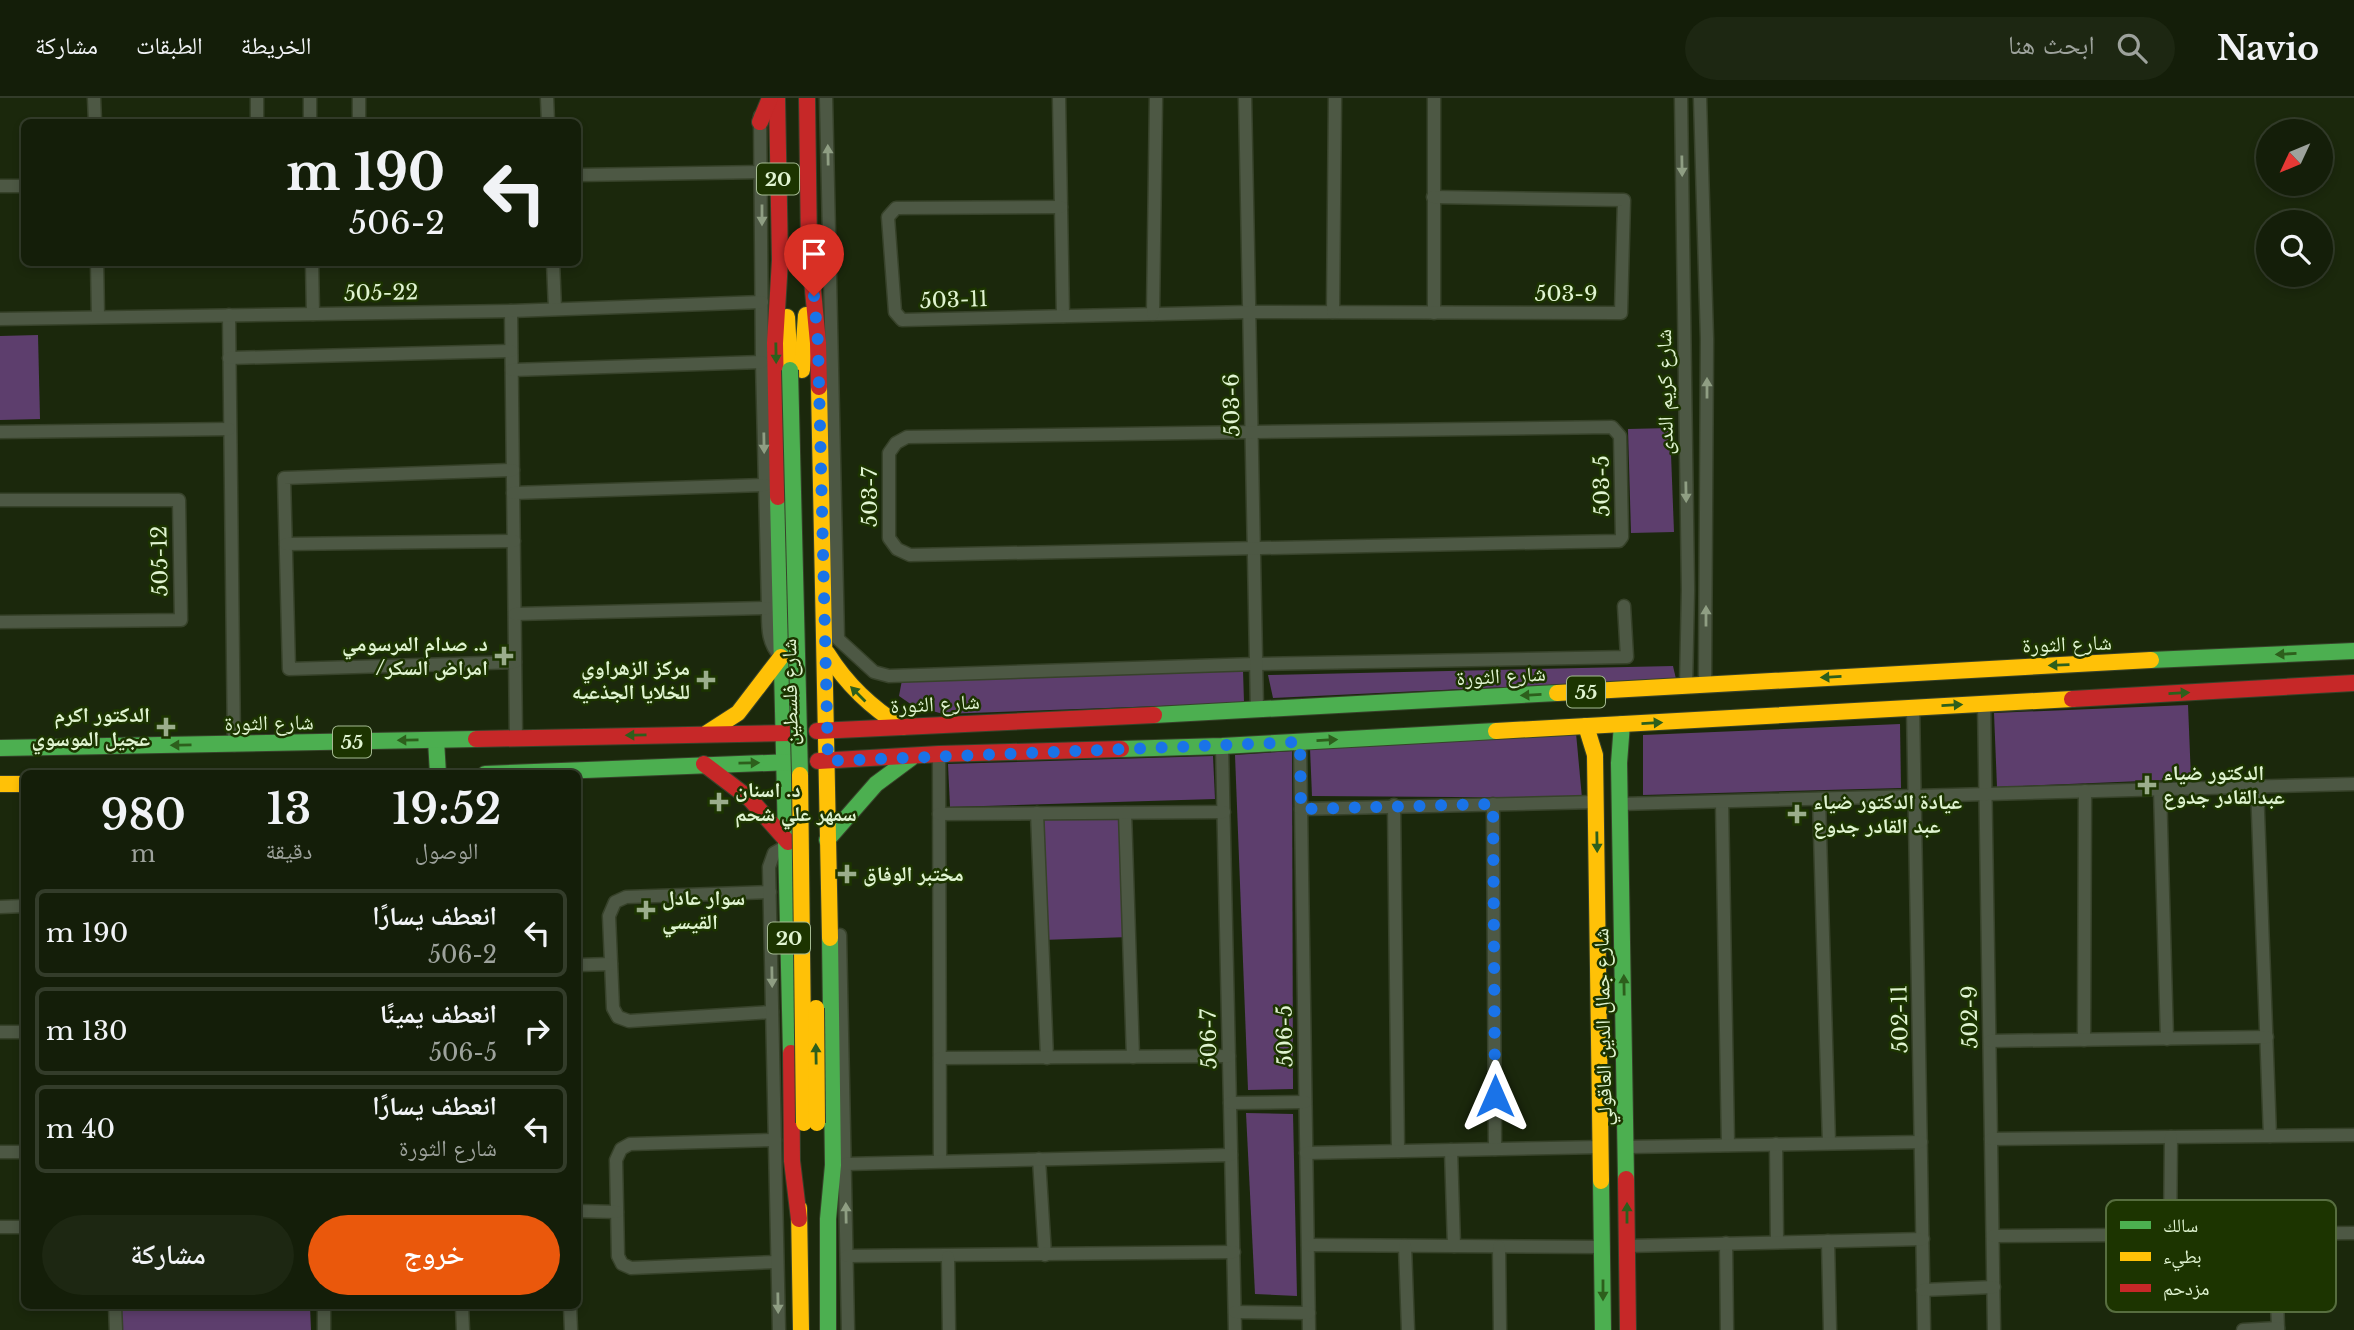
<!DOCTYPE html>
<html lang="ar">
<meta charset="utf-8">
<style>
:root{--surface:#141e09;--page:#1d2712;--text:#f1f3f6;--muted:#9da29c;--line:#333c2a;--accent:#ea580c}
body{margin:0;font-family:"Libre Baskerville","Noto Naskh Arabic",serif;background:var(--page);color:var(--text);direction:rtl;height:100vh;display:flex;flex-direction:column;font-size:26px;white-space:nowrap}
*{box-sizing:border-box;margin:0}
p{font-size:23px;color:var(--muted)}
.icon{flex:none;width:38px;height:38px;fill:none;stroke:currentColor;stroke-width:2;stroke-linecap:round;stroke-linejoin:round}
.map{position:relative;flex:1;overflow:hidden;direction:ltr}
.panel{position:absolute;left:21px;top:672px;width:560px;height:539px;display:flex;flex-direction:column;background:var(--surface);border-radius:10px;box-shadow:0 4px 10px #0003,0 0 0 2px var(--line);direction:rtl}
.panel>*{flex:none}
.top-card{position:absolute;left:21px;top:21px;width:560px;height:147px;border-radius:10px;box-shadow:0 4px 10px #0003,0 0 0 2px var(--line);direction:rtl;background:#141e09;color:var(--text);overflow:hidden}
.needle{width:46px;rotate:226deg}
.controls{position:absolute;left:2256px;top:21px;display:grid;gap:14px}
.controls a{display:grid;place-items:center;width:77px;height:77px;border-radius:50%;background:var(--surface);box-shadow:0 4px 10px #0003,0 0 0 2px var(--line);font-size:35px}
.pin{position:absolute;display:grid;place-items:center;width:60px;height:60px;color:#fff;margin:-72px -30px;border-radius:50% 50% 50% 0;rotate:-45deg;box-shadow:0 0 7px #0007}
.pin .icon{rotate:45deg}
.me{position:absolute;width:77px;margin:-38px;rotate:0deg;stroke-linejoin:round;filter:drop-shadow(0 0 5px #0008)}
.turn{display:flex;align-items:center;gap:24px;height:147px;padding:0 21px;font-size:32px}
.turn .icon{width:91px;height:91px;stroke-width:2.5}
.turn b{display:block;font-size:49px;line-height:60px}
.eta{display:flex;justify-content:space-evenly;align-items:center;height:119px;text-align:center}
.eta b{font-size:42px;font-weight:600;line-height:49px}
.primary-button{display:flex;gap:14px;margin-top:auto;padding:14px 21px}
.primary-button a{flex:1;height:80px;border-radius:42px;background:var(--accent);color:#fff;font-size:28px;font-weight:600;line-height:80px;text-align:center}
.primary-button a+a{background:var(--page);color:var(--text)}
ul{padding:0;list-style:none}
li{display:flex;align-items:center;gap:21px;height:88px;margin:0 14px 10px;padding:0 7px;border:4px solid var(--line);border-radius:10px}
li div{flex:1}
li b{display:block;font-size:26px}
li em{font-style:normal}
header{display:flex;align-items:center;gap:42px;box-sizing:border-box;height:98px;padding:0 35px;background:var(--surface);border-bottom:2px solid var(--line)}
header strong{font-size:33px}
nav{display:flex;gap:38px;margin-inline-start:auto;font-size:24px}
.search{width:490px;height:63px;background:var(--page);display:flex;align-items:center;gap:18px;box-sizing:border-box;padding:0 24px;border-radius:38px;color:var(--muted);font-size:26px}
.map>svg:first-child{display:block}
</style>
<header>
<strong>Navio</strong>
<div class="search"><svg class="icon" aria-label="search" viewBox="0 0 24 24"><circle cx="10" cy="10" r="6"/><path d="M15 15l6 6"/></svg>ابحث هنا</div>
<nav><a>الخريطة</a><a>الطبقات</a><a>مشاركة</a></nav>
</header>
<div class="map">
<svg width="2354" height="1232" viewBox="0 0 2354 1232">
<rect width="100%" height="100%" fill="#1b280c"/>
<!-- green -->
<g fill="#5d3e6d">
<path d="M 38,237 L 40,321 L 0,322 L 0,238 Z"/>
<path d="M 1670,330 L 1674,434 L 1631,435 L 1628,331 Z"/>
<path d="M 1673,568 L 1676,581 L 1273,600 L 1268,577 Z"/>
<path d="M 1243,573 L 1244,605 L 943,616 L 912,607 L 899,598 L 902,582 Z"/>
<path d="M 2188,607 L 2191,681 L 1997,689 L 1994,615 Z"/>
<path d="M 1900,626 L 1901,690 L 1643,697 L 1643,637 Z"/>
<path d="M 1576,635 L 1582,700 L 1312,698 L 1310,650 Z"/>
<path d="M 1292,653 L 1293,991 L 1248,992 L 1235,657 Z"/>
<path d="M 1213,658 L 1215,701 L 950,709 L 948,666 Z"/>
<path d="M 1037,715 L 1125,715 L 1129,839 L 1042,842 Z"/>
<path d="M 1246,1015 L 1293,1016 L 1297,1198 L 1255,1196 Z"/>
<path d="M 115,1208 L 310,1208 L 311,1232 L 116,1232 Z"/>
</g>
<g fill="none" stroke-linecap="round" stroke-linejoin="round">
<!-- street casing -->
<g stroke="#37422a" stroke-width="15">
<g id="street">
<path d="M 94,0 L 95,24"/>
<path d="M 257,0 L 257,24"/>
<path d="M 310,0 L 310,24"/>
<path d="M 359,0 L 359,24"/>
<path d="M 547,0 L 548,24"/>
<path d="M 826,0 L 838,541 L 874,574 L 889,578 L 1256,566 L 1627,559 L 1624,508"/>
<path d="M 1059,0 L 1063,218"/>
<path d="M 1245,0 L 1257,612"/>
<path d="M 1434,0 L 1434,215"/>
<path d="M 1681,0 L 1688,492 L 1686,588"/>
<path d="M 1700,0 L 1707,241 L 1705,586"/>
<path d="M 760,18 L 762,264 L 768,510 C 768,529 767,545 781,559"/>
<path d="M 578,77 L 762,74"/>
<path d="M 0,88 L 24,88"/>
<path d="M 1061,109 L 896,110 L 888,119 L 895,214 L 902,222 L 1249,214 L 1621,215 L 1624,102 L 1433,99"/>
<path d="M 97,164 L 98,219"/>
<path d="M 312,164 L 313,216"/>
<path d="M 553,164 L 555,211"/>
<path d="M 511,213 L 516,640"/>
<path d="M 1333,214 L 1335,0"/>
<path d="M 1153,216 L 1156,0"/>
<path d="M 229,217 L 234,647"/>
<path d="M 0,221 L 511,213 L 762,204"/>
<path d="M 229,260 L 511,253"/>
<path d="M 512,272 L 762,264"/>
<path d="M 1612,329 L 1620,338 L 1622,439 L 1619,443 L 910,457 L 897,451 L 889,440 L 889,355 L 896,345 L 907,339 Z"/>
<path d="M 0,334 L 229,331"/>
<path d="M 513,372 L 284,380 L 289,571 L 515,564"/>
<path d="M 513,395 L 765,387"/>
<path d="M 0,402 L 179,402 L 181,522 L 0,524"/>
<path d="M 286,446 L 514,443"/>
<path d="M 515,516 L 768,510"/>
<path d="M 1984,605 L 1994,1232"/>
<path d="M 1913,609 L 1924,1232"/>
<path d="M 1300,644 L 1309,1232"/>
<path d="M 1222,648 L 1235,1232"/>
<path d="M 939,656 L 940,1063"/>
<path d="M 2257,688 L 2270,1038"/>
<path d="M 2160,691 L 2167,941"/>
<path d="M 1819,701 L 1829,1045"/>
<path d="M 1722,704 L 1728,1047"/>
<path d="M 1493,706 L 1495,1051"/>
<path d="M 1620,706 L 2354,686"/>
<path d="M 1394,707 L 1398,1053"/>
<path d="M 1301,711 L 1596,704"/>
<path d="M 1037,715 L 1047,960"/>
<path d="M 1125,715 L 1133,959"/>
<path d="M 939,716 L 1224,714"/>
<path d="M 770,794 L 626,799 L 615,804 L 609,818 L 613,910 L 618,919 L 629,923 L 772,914"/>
<path d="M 0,809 L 24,808"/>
<path d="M 840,837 L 848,1232"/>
<path d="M 578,867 L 611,866"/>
<path d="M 0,934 L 24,934"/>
<path d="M 2084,942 L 2085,693"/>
<path d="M 1990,943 L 2267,939"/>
<path d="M 940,960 L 1229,958"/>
<path d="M 1230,1005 L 1305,1004"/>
<path d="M 1991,1041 L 2354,1037"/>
<path d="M 775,1042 L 630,1046 L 621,1051 L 616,1062 L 618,1158 L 622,1166 L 631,1170 L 777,1164"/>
<path d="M 1776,1046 L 1777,1144"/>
<path d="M 1626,1049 L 1921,1044"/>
<path d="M 1451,1052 L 1454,1148"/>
<path d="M 0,1054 L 24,1054"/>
<path d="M 1306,1055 L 1601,1049"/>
<path d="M 1039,1061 L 1045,1157"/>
<path d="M 845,1066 L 1231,1057"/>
<path d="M 578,1113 L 617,1114"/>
<path d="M 0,1129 L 24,1129"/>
<path d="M 2275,1136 L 2278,1232"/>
<path d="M 2170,1137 L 2171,1039"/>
<path d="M 1993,1138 L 2354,1135"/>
<path d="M 1828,1143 L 1830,1232"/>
<path d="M 1726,1145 L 1727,1232"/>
<path d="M 1308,1147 L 1603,1149"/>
<path d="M 1405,1148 L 1408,1232"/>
<path d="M 1627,1148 L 1923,1141"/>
<path d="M 1499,1149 L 1500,1232"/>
<path d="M 847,1158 L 1234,1154"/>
<path d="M 948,1159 L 949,1232"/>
<path d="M 1923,1192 L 1994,1189"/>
<path d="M 115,1208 L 116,1232"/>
<path d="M 324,1208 L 324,1232"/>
<path d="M 462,1208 L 463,1232"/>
<path d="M 570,1208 L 571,1232"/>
<path d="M 1235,1214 L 1309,1215"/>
<path d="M 779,1232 L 769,769 L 774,755 L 788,747"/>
<path d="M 2243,1232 L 2278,1230"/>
</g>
</g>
<!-- fast casing -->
<g stroke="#37422a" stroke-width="18">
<g id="fast">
<path d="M 778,399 C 781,584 788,769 791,955"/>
<path d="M 2151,562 L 2354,553"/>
<path d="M 1154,617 L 1557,595"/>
<path d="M 1622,626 L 1619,665 L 1626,1081"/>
<path d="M 436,642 L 438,676"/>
<path d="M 0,650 L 476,641"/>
<path d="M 1121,651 L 1222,648 L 1496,633"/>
<path d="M 485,676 L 791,664"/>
<path d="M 827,742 L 876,686 L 911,660"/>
<path d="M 1601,1083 L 1603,1232"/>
<path d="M 828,1232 L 828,1121 L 833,1067 L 830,840"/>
</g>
</g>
<!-- slow casing -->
<g stroke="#37422a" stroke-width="18">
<g id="slow">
<path d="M 787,219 L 790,272"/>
<path d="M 802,272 L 806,217"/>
<path d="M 819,289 L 830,840"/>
<path d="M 827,555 C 847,587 871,609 902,629"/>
<path d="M 1557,595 L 2151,562"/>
<path d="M 1586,628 L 1595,657 L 1601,1083"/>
<path d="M 1496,633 L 2072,601"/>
<path d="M 707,635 L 738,615 L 781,559"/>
<path d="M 0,686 L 24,686"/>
<path d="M 799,1110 L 801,1232"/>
</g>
</g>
<!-- jam casing -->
<g stroke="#37422a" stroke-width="18">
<g id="jam">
<path d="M 777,0 L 780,162 L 775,245 L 778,399"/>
<path d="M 807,0 L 809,150 L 818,245 L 819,289"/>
<path d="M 760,24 L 770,0"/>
<path d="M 2072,601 L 2354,585"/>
<path d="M 817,633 L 1154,617"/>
<path d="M 476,641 L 790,635"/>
<path d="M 818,663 L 939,656 L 1121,651"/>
<path d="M 704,666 L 750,701 L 788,744"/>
<path d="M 791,955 L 792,1063 L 799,1121"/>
<path d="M 1626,1081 L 1628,1232"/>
</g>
</g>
<!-- street -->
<use href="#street" stroke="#4d5844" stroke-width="12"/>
<!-- fast -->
<use href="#fast" stroke="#4caf50" stroke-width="16"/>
<!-- slow -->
<use href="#slow" stroke="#ffc107" stroke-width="16"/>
<!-- jam -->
<use href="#jam" stroke="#c62828" stroke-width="16"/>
<!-- fast-bridge casing -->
<g stroke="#37422a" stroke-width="18" stroke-linecap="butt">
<path id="fast-bridge" d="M 790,272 L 800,677"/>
</g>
<!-- slow-bridge casing -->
<g stroke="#37422a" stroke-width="18" stroke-linecap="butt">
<g id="slow-bridge">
<path d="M 800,677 L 804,1025"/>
<path d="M 816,910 L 817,1025"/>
</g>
</g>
<!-- fast-bridge -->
<use href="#fast-bridge" stroke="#4caf50" stroke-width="16"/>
<!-- slow-bridge -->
<use href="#slow-bridge" stroke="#ffc107" stroke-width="16"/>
</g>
<!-- one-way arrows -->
<defs><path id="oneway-solid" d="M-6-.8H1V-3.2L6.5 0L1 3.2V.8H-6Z" transform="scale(1.75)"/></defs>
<g fill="#8f9e83">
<use href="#oneway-solid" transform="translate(828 57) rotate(-91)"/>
<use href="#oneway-solid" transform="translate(1682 68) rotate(89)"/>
<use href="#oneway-solid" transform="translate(762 117) rotate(90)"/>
<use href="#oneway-solid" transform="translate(1707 290) rotate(-90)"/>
<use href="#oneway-solid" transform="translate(764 345) rotate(89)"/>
<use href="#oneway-solid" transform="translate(1686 394) rotate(89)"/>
<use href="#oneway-solid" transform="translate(1706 518) rotate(-90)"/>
<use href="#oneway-solid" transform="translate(772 879) rotate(89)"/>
<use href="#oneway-solid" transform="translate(846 1115) rotate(-91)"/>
<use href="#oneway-solid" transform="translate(778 1205) rotate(89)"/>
</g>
<g fill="#2d5f1c">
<use href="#oneway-solid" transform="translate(776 255) rotate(89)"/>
<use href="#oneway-solid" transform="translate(2286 556) rotate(177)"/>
<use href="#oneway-solid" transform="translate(2059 567) rotate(178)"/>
<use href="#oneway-solid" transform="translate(1831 579) rotate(177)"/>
<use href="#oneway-solid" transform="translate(2179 595) rotate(-3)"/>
<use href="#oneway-solid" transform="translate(858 596) rotate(-135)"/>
<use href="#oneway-solid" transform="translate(1531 597) rotate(177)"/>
<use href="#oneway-solid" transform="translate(1952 607) rotate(-3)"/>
<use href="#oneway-solid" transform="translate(1652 625) rotate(-3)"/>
<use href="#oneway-solid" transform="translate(636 637) rotate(179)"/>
<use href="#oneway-solid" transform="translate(408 642) rotate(179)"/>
<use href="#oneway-solid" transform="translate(1327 642) rotate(-3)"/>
<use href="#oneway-solid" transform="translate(181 647) rotate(179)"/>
<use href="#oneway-solid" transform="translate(749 665) rotate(-1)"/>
<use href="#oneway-solid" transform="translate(1597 744) rotate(89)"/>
<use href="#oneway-solid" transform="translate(1624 887) rotate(-91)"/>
<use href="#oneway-solid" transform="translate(816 956) rotate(-91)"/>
<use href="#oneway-solid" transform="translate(1627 1115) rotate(-90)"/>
<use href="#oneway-solid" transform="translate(1603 1192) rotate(90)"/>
</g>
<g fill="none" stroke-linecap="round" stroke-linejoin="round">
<!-- route -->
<path stroke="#1a73e8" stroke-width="12" stroke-dasharray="0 21.6" d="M 814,198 L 818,245 L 828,663 L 1300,644 L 1301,711 L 1493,706 L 1495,998"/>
</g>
<!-- markers -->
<g fill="#9bad8c" stroke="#1c3400" stroke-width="2.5">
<path d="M500.5 547.5h7v7h7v7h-7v7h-7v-7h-7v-7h7z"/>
<path d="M702.5 571.5h7v7h7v7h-7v7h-7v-7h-7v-7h7z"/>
<path d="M162.5 618.5h7v7h7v7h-7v7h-7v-7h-7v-7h7z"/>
<path d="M2143.5 676.5h7v7h7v7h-7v7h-7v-7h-7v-7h7z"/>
<path d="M715.5 693.5h7v7h7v7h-7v7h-7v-7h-7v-7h7z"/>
<path d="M1793.5 705.5h7v7h7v7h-7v7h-7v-7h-7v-7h7z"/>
<path d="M843.5 765.5h7v7h7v7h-7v7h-7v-7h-7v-7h7z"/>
<path d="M642.5 801.5h7v7h7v7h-7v7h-7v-7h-7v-7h7z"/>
</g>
<g text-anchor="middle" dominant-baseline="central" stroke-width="5" stroke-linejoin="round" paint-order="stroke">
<!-- shield labels -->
<g fill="#1c3400" stroke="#a5ba92" stroke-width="2">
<rect x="757" y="65.5" width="42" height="31" rx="5"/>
<rect x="1567" y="578.5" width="38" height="31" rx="5"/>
<rect x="333" y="628.5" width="38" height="31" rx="5"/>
<rect x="768" y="824.5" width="42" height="31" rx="5"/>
</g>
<g font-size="19" font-weight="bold" fill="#e0f4d1">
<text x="778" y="81">20</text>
<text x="1586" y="594">55</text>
<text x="352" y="644">55</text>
<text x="789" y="840">20</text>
</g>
<!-- street labels -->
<g font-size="21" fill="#e0f4d1" stroke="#1c3400">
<text transform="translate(381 195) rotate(-1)">505-22</text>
<text x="1566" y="196">503-9</text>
<text transform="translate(954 202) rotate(-2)">503-11</text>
<text transform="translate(1665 294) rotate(-91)">شارع كريم الندى</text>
<text transform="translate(1232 307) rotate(-91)">503-6</text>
<text transform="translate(1602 388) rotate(-91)">503-5</text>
<text transform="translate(870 399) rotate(-90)">503-7</text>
<text transform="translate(160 463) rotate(-91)">505-12</text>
<text transform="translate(2067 546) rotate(-2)">شارع الثورة</text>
<text transform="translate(1501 578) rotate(-3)">شارع الثورة</text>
<text transform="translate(790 594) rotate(-91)">شارع فلسطين</text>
<text transform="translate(935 606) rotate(-3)">شارع الثورة</text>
<text transform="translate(269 625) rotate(-1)">شارع الثورة</text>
<text transform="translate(1970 919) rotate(-91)">502-9</text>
<text transform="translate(1900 921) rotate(-91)">502-11</text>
<text transform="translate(1603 929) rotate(-91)">شارع جمال الدين العاقولي</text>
<text transform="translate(1285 938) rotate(-91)">506-5</text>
<text transform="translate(1209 941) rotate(-91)">506-7</text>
</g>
<!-- poi labels -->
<g font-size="21" font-weight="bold" fill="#e0f4d1" stroke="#1c3400" text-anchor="start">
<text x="488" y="546" text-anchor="end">د. صدام المرسومي<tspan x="488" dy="24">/امراض السكر</tspan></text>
<text x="690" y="570" text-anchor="end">مركز الزهراوي<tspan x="690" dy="24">للخلايا الجذعيه</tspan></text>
<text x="150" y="617" text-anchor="end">الدكتور اكرم<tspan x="150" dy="24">عجيل الموسوي</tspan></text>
<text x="2163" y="675">الدكتور ضياء<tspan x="2163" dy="24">عبدالقادر جدوع</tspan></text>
<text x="735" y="692">د. اسنان<tspan x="735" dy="24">سمهر علي شحم</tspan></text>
<text x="1813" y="704">عيادة الدكتور ضياء<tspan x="1813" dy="24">عبد القادر جدوع</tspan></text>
<text x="863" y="776">مختبر الوفاق</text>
<text x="662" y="800">سوار عادل<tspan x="662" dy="24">القيسي</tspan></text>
</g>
</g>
<!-- legend -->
<rect x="2106" y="1102" width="230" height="112" rx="10" fill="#1c3400" stroke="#576e3f" stroke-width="2"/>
<rect x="2120" y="1123" width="31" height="8" fill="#4caf50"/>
<rect x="2120" y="1154" width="31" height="9" fill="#ffc107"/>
<rect x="2120" y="1186" width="31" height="8" fill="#c62828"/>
<g font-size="19" fill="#e0f4d1">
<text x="2163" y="1134">سالك</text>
<text x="2163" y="1165">بطيء</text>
<text x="2163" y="1197">مزدحم</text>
</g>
</svg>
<div class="controls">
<a><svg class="needle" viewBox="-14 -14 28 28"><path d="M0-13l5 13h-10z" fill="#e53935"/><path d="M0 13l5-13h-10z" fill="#9da29c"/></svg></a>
<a><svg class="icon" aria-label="search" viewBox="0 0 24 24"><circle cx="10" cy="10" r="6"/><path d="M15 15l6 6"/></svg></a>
</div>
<div class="pin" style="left:814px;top:198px;background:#d93025"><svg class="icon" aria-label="arrive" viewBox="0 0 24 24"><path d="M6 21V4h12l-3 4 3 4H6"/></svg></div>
<svg class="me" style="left:1495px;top:998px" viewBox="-20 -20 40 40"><path d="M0-17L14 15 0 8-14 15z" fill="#1a73e8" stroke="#fff" stroke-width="4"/></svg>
<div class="top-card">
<div class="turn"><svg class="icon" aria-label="left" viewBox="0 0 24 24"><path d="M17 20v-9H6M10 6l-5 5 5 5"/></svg><div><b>190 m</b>506-2</div></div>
</div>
<section class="panel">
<div class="eta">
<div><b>19:52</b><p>الوصول</p></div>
<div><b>13</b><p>دقيقة</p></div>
<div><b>980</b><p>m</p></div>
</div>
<ul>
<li><svg class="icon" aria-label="left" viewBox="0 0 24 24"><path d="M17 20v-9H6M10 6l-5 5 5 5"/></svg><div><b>انعطف يسارًا</b><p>506-2</p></div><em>190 m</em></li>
<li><svg class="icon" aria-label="right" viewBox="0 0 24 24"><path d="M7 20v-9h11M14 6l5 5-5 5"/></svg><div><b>انعطف يمينًا</b><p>506-5</p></div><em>130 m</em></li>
<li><svg class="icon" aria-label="left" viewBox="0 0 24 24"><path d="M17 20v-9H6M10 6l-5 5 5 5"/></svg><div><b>انعطف يسارًا</b><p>شارع الثورة</p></div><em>40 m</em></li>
</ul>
<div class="primary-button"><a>خروج</a><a>مشاركة</a></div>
</section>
</div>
